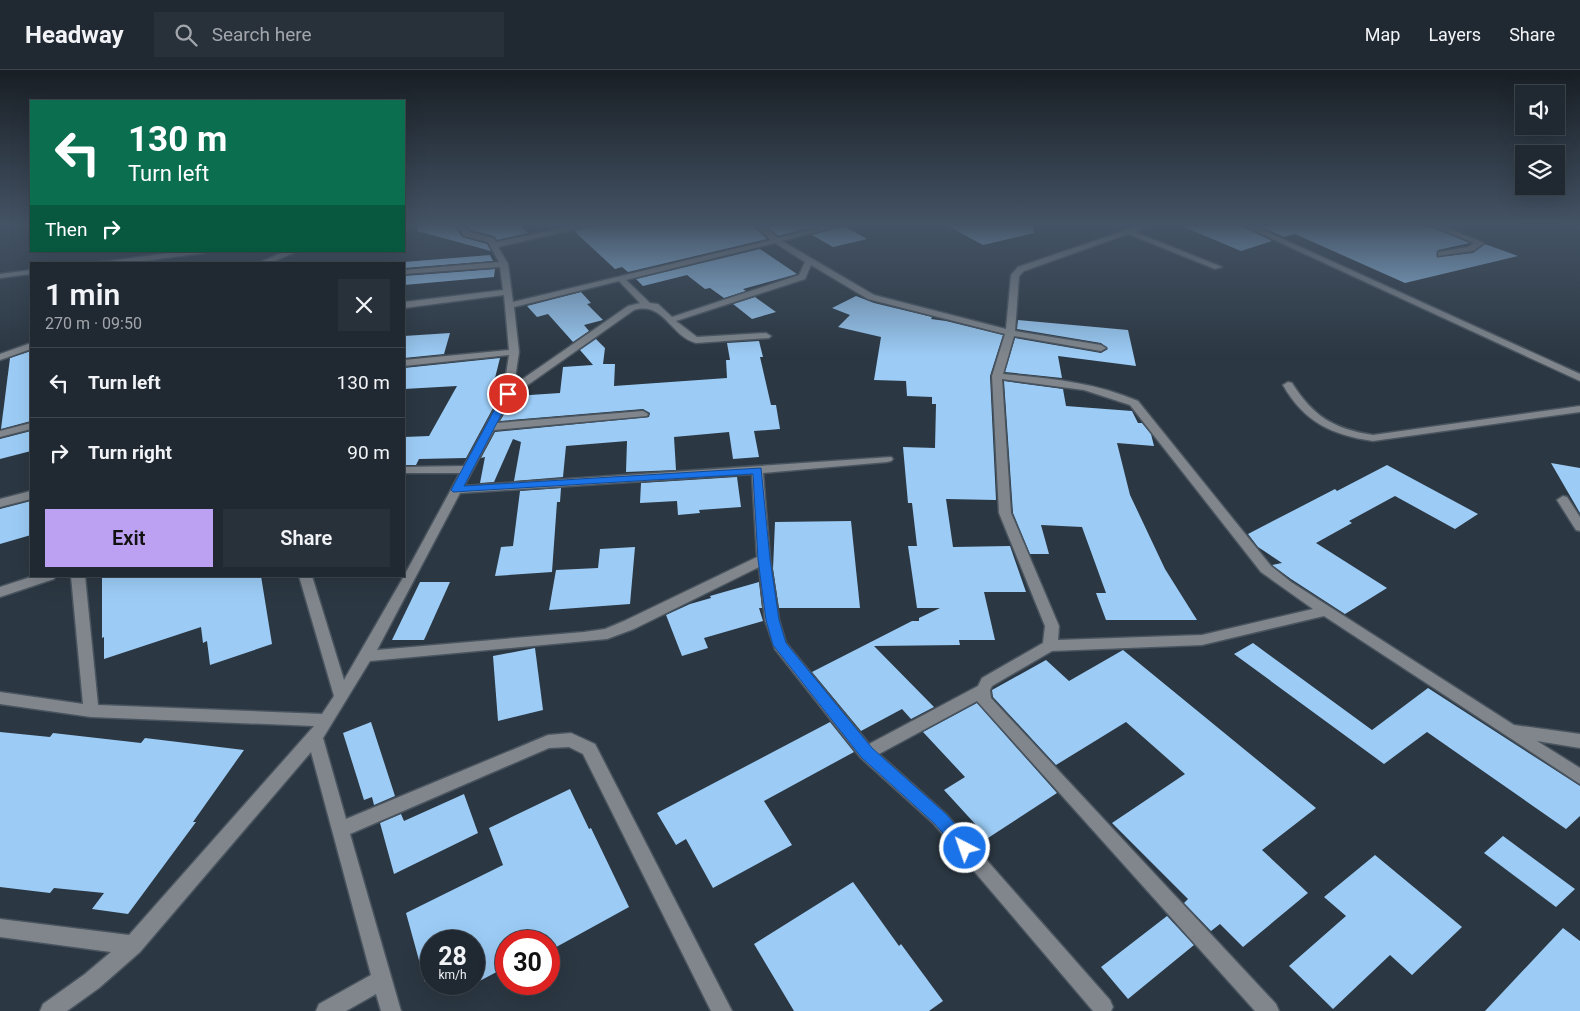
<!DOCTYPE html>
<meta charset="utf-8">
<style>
:root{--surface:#202932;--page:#28313a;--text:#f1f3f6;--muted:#a2a6ac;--line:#3d454d;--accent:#bca0f2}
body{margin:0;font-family:Roboto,sans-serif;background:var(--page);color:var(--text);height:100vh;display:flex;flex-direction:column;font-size:19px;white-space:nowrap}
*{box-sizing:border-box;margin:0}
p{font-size:16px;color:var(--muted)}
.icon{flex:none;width:28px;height:28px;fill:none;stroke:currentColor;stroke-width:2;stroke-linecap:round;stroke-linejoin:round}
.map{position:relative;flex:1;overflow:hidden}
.drawer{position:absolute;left:30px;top:192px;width:375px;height:315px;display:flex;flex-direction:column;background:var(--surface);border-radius:0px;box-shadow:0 5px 20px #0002,0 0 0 1px var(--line)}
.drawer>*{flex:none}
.banner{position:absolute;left:30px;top:30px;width:375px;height:152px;border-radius:0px;box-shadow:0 5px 20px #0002,0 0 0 1px var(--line);background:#0b6e4f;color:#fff;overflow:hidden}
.controls{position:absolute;left:1515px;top:15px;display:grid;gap:10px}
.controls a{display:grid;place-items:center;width:50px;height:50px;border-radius:0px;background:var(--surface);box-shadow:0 5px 20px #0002,0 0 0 1px var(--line);font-size:25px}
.speed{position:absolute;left:420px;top:860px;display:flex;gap:10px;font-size:25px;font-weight:700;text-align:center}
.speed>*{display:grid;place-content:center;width:65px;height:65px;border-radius:50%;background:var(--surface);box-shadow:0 5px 20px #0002,0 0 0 1px var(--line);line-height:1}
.speed small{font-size:12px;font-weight:400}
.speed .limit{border:8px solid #d22;background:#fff;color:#111}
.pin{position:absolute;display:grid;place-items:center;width:42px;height:42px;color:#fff;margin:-21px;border:2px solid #fff;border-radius:50%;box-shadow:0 1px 5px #0007}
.me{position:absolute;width:55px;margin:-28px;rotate:319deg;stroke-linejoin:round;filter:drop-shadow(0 0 4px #0008)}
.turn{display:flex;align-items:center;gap:18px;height:105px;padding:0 15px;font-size:22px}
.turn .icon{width:65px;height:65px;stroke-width:2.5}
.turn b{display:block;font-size:35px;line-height:42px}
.then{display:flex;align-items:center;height:48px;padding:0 15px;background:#0003;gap:10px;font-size:19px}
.round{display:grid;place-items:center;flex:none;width:52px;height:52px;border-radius:0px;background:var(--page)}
.headline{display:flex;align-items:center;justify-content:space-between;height:85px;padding:0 15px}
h1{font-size:30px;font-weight:600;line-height:38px}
.primary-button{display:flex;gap:10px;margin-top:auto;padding:10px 15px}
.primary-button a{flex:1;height:58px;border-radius:0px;background:var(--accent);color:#111;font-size:20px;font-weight:600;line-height:58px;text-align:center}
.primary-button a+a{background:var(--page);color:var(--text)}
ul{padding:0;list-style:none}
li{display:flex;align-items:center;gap:15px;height:70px;padding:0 15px;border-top:1px solid var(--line)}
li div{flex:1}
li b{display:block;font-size:19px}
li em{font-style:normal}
header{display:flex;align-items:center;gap:30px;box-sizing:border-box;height:70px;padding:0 25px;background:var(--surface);border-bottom:1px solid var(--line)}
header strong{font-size:24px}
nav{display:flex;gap:28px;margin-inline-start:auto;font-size:18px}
.search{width:350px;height:45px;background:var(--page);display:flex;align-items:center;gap:12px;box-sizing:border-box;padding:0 18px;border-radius:0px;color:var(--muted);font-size:19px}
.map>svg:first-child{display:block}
</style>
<header>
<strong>Headway</strong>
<div class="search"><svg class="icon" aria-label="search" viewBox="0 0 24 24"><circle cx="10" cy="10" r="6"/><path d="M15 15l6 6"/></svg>Search here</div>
<nav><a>Map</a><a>Layers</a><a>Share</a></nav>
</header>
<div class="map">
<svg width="1580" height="941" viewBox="0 0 1580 941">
<rect width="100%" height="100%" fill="#2b3742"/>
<!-- building -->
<g fill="#9cccf6">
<path d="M 418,155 L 454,155 L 462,167 L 487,174 L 491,181 L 417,161 Z"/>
<path d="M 466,155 L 520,155 L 528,163 L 497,170 L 494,166 L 471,160 Z"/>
<path d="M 595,155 L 752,155 L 767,169 L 628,202 L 622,197 L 615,199 L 574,161 Z"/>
<path d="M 765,155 L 820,155 L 803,160 L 801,158 L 801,160 L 778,166 Z"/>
<path d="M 946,155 L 1033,155 L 1034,163 L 983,175 Z"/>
<path d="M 1179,155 L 1240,155 L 1272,171 L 1241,181 Z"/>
<path d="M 1257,155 L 1428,155 L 1470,173 L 1438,180 L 1437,187 L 1473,183 L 1485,174 L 1518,186 L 1405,213 L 1295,164 L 1284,167 Z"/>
<path d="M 844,156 L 867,169 L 833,177 L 812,165 Z"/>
<path d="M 760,179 L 797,204 L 743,219 L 746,221 L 724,228 L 710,218 L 705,219 L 687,205 L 643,216 L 636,209 Z"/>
<path d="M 490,185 L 493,191 L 404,198 L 404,192 Z"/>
<path d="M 495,199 L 494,207 L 404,215 L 404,206 Z"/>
<path d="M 581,222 L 591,233 L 587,234 L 603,250 L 584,255 L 589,261 L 573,272 L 548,244 L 537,247 L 527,236 Z"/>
<path d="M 856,226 L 874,233 L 932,247 L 931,249 L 946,251 L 1003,265 L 990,306 L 996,430 L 946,429 L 953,477 L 1010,476 L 1026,522 L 984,522 L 995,570 L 959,570 L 960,575 L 874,576 L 934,637 L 911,649 L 902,639 L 861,661 L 812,602 L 912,551 L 919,551 L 919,548 L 940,538 L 917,538 L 908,476 L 917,476 L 912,433 L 908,433 L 903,377 L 935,378 L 936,334 L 932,334 L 932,327 L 907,326 L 906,311 L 874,310 L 881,267 L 838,257 L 850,245 L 832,238 Z"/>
<path d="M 755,227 L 776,242 L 752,249 L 733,234 Z"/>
<path d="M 1018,250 L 1128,260 L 1136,296 L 1058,286 L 1062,308 L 1005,302 L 1015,268 L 1101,283 L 1108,279 L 1101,273 L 1017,259 Z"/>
<path d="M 450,263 L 444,284 L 404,288 L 404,266 Z"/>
<path d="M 596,269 L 605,278 L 603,294 L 615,294 L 614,316 L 727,308 L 726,290 L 730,290 L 727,273 L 759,271 L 763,287 L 760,287 L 771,335 L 776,335 L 780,359 L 754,361 L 759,387 L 733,389 L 729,362 L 674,367 L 676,400 L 626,402 L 627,371 L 566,376 L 563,407 L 514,411 L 521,372 L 513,369 L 494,412 L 480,413 L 485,387 L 481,388 L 495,362 L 649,347 L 650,343 L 643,339 L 500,351 L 515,326 L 560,323 L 563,297 L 593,295 L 580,280 Z"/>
<path d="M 31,281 L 31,351 L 1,359 L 10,288 Z"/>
<path d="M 500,288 L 490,328 L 499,327 L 466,388 L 419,389 L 416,395 L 404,395 L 404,367 L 429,366 L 457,316 L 404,319 L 404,298 Z"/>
<path d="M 1004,311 L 1063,319 L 1066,336 L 1132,341 L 1138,353 L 1142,353 L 1151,364 L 1154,376 L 1117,373 L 1130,425 L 1165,499 L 1197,550 L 1106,550 L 1096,523 L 1106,523 L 1082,457 L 1041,455 L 1049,484 L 1030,484 L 1013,443 Z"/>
<path d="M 31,361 L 31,381 L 0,389 L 0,369 Z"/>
<path d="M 1551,393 L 1580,398 L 1580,443 Z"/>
<path d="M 1387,395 L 1478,444 L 1455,459 L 1395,426 L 1349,451 L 1352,453 L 1316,473 L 1387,518 L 1345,544 L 1291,509 L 1272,495 L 1282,493 L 1258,477 L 1248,464 L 1335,419 L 1337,421 Z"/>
<path d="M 737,407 L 741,437 L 699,440 L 700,443 L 678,445 L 677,431 L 640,433 L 641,413 Z"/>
<path d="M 561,418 L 560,432 L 557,432 L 552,502 L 495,506 L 501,477 L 513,476 L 520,421 Z"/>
<path d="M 31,431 L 31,465 L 0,474 L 0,439 Z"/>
<path d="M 851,451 L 860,538 L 779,538 L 773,499 L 775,452 Z"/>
<path d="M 635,477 L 630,534 L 549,540 L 556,500 L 598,498 L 600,479 Z"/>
<path d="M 102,506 L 261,506 L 272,574 L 210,595 L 207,571 L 203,573 L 201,557 L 104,589 L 104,567 L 102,568 Z"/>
<path d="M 420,512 L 450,512 L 424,570 L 392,570 Z"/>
<path d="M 759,512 L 762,538 L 759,538 L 763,551 L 704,568 L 708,578 L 682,586 L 666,545 L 690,534 L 711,528 L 710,526 Z"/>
<path d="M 1253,573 L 1372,660 L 1428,618 L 1580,716 L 1580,746 L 1566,759 L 1427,662 L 1384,694 L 1234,584 Z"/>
<path d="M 535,578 L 543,640 L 498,651 L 493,586 Z"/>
<path d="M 1123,580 L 1316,738 L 1262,780 L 1308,823 L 1243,877 L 1220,854 L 1211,861 L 1184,833 L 1188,829 L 1112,753 L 1185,704 L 1126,652 L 1056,695 L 993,627 L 992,620 L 1046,590 L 1069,611 Z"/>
<path d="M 977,633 L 1057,723 L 988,768 L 944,720 L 965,707 L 923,662 Z"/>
<path d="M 371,652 L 395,726 L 374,735 L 372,727 L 364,730 L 343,663 Z"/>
<path d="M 830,652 L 854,682 L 764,731 L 792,775 L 713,818 L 686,769 L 676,775 L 657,743 Z"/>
<path d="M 0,662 L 50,667 L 53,663 L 141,673 L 145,668 L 244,680 L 193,752 L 196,752 L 128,844 L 92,839 L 104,823 L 54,818 L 50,823 L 0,817 Z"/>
<path d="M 570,719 L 589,759 L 591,758 L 629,837 L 549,881 L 549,871 L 506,871 L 506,897 L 474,914 L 474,871 L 431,871 L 431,911 L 425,912 L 406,843 L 503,795 L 489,758 Z"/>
<path d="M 464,724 L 478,763 L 394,804 L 380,753 L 401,744 L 404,751 Z"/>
<path d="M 1503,766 L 1575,819 L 1556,837 L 1484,783 Z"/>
<path d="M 1375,785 L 1462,857 L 1412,905 L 1390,885 L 1333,939 L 1289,896 L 1346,846 L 1324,827 Z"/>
<path d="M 853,812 L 899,876 L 901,874 L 943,931 L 929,941 L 794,941 L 754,874 Z"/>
<path d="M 1167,846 L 1194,875 L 1128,929 L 1101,897 Z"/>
<path d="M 1563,858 L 1580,871 L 1580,941 L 1485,941 Z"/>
</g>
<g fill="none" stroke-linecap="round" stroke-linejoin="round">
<!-- minor casing -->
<g stroke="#49545f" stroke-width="3">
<g id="minor">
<path d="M 456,155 L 463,155 L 470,162 L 494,168 L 496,172 L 578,155 L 593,155 L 498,177 L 508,194 L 513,232 L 771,170 L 754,155 L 762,155 L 778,168 L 829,155 L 842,155 L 782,171 L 874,225 L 1006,259 L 1011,205 L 1018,197 L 1141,155 L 1152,155 L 1135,162 L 1222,197 L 1215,199 L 1128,164 L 1024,201 L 1019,206 L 1015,261 L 1101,275 L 1106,278 L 1101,281 L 1014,266 L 1003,304 C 1049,308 1094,312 1138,331 L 1271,496 L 1291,512 L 1514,655 L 1580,664 L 1580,678 L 1537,671 L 1580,698 L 1580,714 L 1324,546 L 1202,575 L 1052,581 L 992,616 L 990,620 L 991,628 L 1276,934 L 1279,941 L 1255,941 L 977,631 L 879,684 L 946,744 L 1110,930 L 1113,937 L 1111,941 L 1093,941 L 934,754 L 861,688 L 775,579 L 765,550 L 759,497 L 634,559 L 607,569 L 370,591 L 323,668 L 346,749 L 548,665 L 571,663 L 595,674 L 732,941 L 711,941 L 583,684 L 569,677 L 549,678 L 350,764 L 401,941 L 381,941 L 376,924 L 346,941 L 316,941 L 319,934 L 371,905 L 311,682 L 140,882 L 99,918 L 67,941 L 40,941 L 43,934 L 85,904 L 111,882 L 0,867 L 0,849 L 129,865 L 314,656 L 91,647 L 0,634 L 0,622 L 83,634 L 71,506 L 85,506 L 98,635 L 322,644 L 334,626 L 299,506 L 312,506 L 344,610 L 404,506 L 460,403 L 404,403 L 404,397 L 464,396 L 503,324 L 509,285 L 404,296 L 404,290 L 509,280 L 504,225 L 404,238 L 404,232 L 503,220 L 500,197 L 404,204 L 404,200 L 499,192 L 488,172 L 464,166 ZM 775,173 L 805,192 L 799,205 L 672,247 L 658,234 L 650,233 L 626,210 ZM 811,195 L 868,229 L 1005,264 L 992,306 L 999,443 L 1045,556 L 1043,573 L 982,608 L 978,616 L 869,674 L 786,573 L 779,550 L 770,489 L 763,403 L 887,392 L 891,391 L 893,389 L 891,387 L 464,416 L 494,360 L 647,346 L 648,344 L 643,341 L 497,353 L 512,326 L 634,240 C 664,231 670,266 696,273 L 769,268 L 771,266 L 766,263 L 697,267 L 676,251 L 805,209 ZM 619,211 L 640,233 L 628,236 L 514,315 L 519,282 L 514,237 ZM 1002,309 L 1084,320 L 1130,335 L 1261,502 L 1313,539 L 1202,565 L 1058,570 L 1059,556 L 1011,443 ZM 752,404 L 757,487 L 624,551 L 605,559 L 584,562 L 377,580 L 460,423 Z"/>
<path d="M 1242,155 L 1252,155 L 1580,304 L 1580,311 Z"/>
<path d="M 1430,155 L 1440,155 L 1484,173 L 1473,181 L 1438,186 L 1438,182 L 1468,177 L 1474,173 Z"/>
<path d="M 1575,155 L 1580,155 L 1580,159 Z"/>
<path d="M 184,181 L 208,181 L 204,183 L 122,194 L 98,194 L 102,192 Z"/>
<path d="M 286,181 L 298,181 L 268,194 L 256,194 Z"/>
<path d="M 31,200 L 31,204 L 0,208 L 0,204 Z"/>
<path d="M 31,273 L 31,279 L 0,290 L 0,284 Z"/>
<path d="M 1288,312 L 1292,313 C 1313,346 1333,359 1373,365 L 1580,336 L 1580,342 L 1373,371 C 1332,365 1304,352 1283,315 Z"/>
<path d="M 31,353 L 31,359 L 0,367 L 0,361 Z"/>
<path d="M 31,421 L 31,429 L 0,437 L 0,429 Z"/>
<path d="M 1563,426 L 1567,427 L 1580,447 L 1580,461 L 1576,460 L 1557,430 Z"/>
<path d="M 34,506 L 55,506 L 54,509 L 0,527 L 0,517 Z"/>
</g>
</g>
<!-- minor -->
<use href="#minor" fill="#80868c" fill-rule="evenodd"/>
</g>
<!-- sky -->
<linearGradient id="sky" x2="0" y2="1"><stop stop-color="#181e24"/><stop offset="0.54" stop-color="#445365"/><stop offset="1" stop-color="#445365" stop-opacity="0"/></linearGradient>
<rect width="1580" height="287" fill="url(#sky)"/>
<!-- route -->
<path fill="#1a73e8" stroke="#114b97" d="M 508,321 L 512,324 L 464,416 L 761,398 L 770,489 L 779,550 L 786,573 L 872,678 L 946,744 L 971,772 L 973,778 L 971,783 L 965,785 L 960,783 L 935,754 L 861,687 L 773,575 L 766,550 L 758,489 L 753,404 L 453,422 L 451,420 L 503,324 Z"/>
</svg>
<div class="controls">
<a><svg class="icon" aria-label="sound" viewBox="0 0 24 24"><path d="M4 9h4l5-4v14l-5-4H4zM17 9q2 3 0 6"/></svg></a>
<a><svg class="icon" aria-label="layers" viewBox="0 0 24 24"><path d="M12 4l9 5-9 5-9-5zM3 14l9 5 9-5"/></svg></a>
</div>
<div class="speed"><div>28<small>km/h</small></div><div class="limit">30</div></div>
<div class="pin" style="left:508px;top:324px;background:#d93025"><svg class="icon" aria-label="arrive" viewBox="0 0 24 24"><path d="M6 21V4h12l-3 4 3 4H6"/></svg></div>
<svg class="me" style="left:965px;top:778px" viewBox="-20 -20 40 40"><circle r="17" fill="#1a73e8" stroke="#fff" stroke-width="3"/><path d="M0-11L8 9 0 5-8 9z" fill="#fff"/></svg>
<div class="banner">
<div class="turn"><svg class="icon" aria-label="left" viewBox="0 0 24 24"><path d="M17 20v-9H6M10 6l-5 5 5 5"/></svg><div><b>130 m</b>Turn left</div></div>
<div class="then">Then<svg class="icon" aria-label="right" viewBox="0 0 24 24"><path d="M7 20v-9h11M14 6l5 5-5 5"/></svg></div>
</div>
<section class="drawer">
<div class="headline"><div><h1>1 min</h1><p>270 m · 09:50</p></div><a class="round"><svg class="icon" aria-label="close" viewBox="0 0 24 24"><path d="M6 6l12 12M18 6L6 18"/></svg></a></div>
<ul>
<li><svg class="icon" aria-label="left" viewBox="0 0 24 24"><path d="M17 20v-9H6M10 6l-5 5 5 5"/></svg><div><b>Turn left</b></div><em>130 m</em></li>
<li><svg class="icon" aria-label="right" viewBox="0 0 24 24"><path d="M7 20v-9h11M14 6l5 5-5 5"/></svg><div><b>Turn right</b></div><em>90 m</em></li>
</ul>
<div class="primary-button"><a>Exit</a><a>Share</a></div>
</section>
</div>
